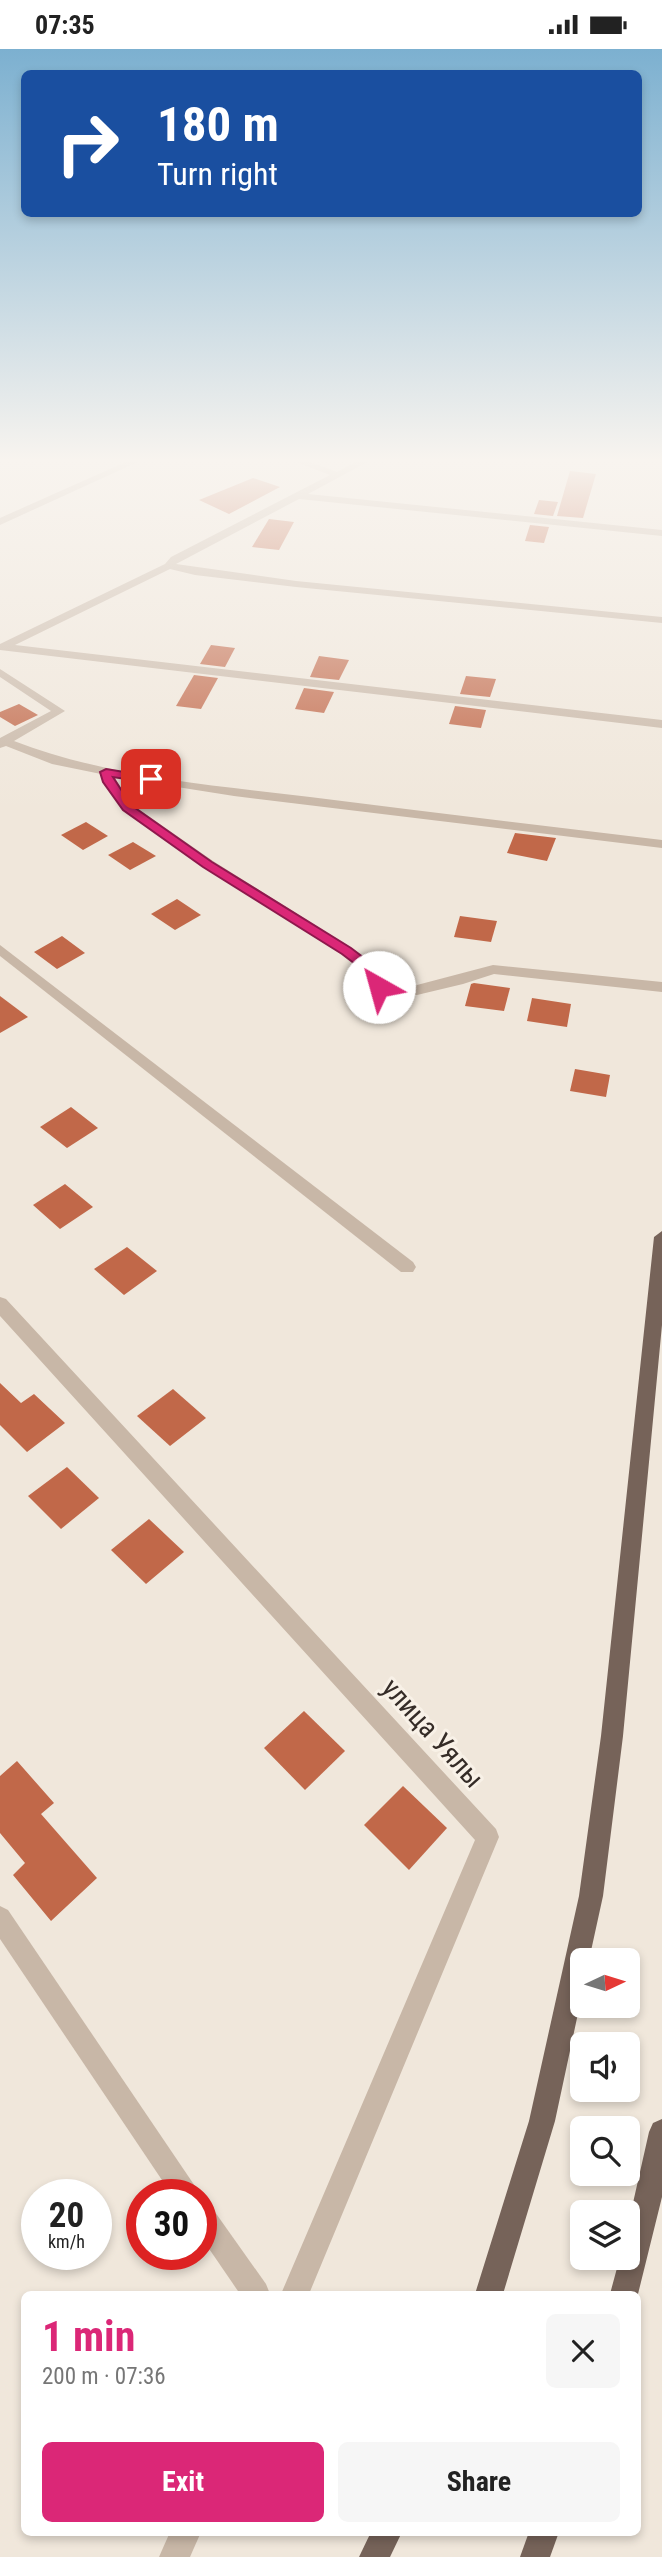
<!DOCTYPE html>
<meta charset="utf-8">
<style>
:root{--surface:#fff;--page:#f6f6f6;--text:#222;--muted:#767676;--accent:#db2777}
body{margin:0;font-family:"Roboto Condensed",sans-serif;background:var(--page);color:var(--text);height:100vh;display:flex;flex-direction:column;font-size:26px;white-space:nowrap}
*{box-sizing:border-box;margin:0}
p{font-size:23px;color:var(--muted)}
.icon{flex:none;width:38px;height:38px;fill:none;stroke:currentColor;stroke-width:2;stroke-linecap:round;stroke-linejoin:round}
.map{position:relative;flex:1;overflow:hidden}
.details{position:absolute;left:21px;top:2242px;width:620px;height:245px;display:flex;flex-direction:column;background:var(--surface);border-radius:10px;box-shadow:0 4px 10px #0003}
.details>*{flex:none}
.hud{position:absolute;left:21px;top:21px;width:621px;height:147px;border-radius:10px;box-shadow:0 4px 10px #0003;background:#1a4fa0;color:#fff;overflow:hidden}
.needle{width:46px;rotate:86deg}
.fabs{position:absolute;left:570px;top:1899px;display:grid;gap:14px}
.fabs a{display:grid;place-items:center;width:70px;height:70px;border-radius:10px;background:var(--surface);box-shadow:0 4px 10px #0003;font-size:35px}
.speed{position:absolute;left:21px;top:2130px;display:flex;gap:14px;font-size:35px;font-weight:700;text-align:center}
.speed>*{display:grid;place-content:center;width:91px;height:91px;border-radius:50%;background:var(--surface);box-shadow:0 4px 10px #0003;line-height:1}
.speed small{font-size:18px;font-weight:400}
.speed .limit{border:10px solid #d22;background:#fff;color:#111}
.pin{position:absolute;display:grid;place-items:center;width:60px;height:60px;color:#fff;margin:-30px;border-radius:14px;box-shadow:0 4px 10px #0006}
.me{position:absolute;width:77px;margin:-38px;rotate:322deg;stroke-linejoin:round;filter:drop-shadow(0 0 5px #0008)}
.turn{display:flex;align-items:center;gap:24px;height:147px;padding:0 21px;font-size:32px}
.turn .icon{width:91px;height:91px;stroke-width:2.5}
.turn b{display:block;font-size:49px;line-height:60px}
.round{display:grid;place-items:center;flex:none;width:74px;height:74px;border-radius:10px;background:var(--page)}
.headline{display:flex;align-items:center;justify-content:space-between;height:119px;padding:0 21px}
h1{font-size:42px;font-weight:700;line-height:52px;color:var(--accent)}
.button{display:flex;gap:14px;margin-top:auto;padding:14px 21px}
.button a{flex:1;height:80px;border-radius:10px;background:var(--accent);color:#fff;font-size:28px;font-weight:700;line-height:80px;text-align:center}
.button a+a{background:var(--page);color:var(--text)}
.status{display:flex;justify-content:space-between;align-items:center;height:49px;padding:0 35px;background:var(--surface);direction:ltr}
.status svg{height:19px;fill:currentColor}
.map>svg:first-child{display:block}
</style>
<div class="status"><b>07:35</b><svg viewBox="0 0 49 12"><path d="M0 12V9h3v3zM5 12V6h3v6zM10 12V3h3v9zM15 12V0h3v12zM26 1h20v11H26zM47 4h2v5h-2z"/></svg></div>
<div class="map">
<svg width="662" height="2508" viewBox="0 0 662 2508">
<rect width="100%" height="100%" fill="#f0e7db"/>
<!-- building -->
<g fill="#c16849">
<path d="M 570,422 L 596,425 L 583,469 L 557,467 Z"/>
<path d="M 253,429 L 280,438 L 229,465 L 199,451 Z"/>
<path d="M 539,451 L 558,453 L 553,467 L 534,465 Z"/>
<path d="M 269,470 L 294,473 L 279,501 L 252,498 Z"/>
<path d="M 530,476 L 549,478 L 544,494 L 525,492 Z"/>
<path d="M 211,596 L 235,599 L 225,618 L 200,615 Z"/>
<path d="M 319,607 L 349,611 L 339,631 L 310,628 Z"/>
<path d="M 194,626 L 218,629 L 201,660 L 176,657 Z"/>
<path d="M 466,627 L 496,630 L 490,648 L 460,645 Z"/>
<path d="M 304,639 L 334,643 L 324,664 L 295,660 Z"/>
<path d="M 19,655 L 38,666 L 15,677 L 0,668 L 0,663 Z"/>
<path d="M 455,657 L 486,661 L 481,679 L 449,675 Z"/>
<path d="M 86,773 L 108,787 L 83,801 L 61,786 Z"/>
<path d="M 515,784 L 556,789 L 547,812 L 507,804 Z"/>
<path d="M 133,793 L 156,807 L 130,821 L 108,806 Z"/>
<path d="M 177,850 L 201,866 L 175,881 L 151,865 Z"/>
<path d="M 460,867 L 497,872 L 491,893 L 454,888 Z"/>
<path d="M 62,887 L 85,904 L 57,920 L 34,903 Z"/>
<path d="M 474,934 L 510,939 L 504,962 L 465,957 L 471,935 Z"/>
<path d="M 0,947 L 28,968 L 0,984 Z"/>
<path d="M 532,949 L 571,955 L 567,978 L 527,972 Z"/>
<path d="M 575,1020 L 610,1026 L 606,1048 L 570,1042 Z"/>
<path d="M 71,1058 L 98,1079 L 67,1099 L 40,1078 Z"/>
<path d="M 65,1135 L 93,1158 L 60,1180 L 33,1156 Z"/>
<path d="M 127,1198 L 157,1222 L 124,1246 L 94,1220 Z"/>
<path d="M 0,1334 L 21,1354 L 34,1345 L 65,1374 L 27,1403 L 0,1376 Z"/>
<path d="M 173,1340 L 206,1369 L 170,1397 L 137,1367 Z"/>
<path d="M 67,1418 L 99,1449 L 61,1480 L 28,1447 Z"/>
<path d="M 149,1470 L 184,1503 L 146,1535 L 111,1501 Z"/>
<path d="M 304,1662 L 345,1702 L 305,1741 L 264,1699 Z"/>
<path d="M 17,1712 L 54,1754 L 41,1765 L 97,1829 L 51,1872 L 13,1826 L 25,1814 L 0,1784 L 0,1727 Z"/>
<path d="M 403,1737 L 447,1779 L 409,1821 L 364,1776 Z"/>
</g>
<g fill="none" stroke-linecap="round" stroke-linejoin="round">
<!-- street -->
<g fill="#c8b7a7" fill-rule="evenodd">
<path d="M 130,411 L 142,411 L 0,476 L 0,469 Z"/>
<path d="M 291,411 L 305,411 L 337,423 L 359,411 L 371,411 L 308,445 L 662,481 L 662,487 L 299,450 L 176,515 L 296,532 L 662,568 L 662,574 L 296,538 L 195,526 L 170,520 L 15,596 L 662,671 L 662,679 L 0,601 L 0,595 L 165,515 L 171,508 L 330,426 Z"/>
<path d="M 0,620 L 65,662 L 14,692 C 108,728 211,736 310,748 C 427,763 545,777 662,791 L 662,799 L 234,747 L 114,728 L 131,755 L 213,812 L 351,899 L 369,912 L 383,934 L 417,936 L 493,916 L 662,933 L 662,943 L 494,925 L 463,935 L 417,946 L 374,941 L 359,918 L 341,905 L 203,818 L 123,761 L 101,725 L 52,715 L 6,697 L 0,699 L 0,689 L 51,662 L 0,628 Z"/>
<path d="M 0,896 L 413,1213 L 416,1218 L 413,1223 L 401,1223 L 0,907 Z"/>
<path d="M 0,1248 L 6,1250 L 496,1780 L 499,1788 L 309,2245 L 281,2245 L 475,1791 L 0,1267 Z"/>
<path d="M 0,1857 L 8,1861 L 201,2146 L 172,2146 L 0,1890 Z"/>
<path d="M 201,2152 L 210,2156 L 266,2235 L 270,2245 L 240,2245 L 201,2188 Z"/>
<path d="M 170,2483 L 201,2483 L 190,2508 L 159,2508 Z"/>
</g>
<!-- primary -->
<g fill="#766359" fill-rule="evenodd">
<path d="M 662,1182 L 662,1276 L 623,1687 L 603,1847 L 589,1911 L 583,1911 L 583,1941 L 555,2072 L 503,2245 L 475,2245 L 529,2072 L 579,1847 L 601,1687 L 654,1188 Z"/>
<path d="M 662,2070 L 662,2148 L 638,2245 L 610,2245 L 620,2208 L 628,2208 L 628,2176 L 649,2083 L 653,2074 Z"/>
<path d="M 371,2483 L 402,2483 L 390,2508 L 359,2508 Z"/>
<path d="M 529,2483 L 559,2483 L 550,2508 L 520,2508 Z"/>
</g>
</g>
<!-- sky -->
<linearGradient id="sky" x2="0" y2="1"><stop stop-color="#7cb0d0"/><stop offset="0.54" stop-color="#f8f4ef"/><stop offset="1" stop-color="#f8f4ef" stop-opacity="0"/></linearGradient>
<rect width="662" height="762" fill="url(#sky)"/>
<!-- route -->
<path fill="#db2777" stroke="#8e194d" stroke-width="2" d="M 106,720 L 155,728 L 155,733 L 151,734 L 113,728 L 131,756 L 212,813 L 351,899 L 368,912 L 386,938 L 384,941 L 375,941 L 359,918 L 342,905 L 203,818 L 123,761 L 103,733 L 100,723 Z"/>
<g text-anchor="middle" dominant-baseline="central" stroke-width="6" stroke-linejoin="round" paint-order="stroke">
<!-- near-street labels -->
<g font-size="28" fill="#352c27" stroke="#f8f1e7">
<text transform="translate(433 1684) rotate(48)">улица Уялы</text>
</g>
</g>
</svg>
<div class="fabs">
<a><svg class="needle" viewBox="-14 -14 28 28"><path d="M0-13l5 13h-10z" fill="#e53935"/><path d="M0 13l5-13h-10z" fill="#767676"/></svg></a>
<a><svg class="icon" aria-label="sound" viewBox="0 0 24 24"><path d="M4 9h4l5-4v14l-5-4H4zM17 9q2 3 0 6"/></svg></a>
<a><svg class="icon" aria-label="search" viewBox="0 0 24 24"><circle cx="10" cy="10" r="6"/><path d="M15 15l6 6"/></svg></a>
<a><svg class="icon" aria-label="layers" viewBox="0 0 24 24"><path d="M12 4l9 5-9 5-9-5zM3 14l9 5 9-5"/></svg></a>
</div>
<div class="speed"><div>20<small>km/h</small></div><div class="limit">30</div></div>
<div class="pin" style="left:151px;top:730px;background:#d93025"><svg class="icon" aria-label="arrive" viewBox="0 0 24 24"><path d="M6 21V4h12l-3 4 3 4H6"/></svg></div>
<svg class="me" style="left:379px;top:938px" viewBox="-20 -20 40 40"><circle r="19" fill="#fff"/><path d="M0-13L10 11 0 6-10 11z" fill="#db2777"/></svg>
<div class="hud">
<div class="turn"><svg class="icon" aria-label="right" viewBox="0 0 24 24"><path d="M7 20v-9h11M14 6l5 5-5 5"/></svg><div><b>180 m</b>Turn right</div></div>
</div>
<section class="details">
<div class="headline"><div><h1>1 min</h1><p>200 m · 07:36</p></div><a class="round"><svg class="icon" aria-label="close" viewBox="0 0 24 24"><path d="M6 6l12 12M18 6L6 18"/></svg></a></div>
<div class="button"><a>Exit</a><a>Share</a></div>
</section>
</div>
